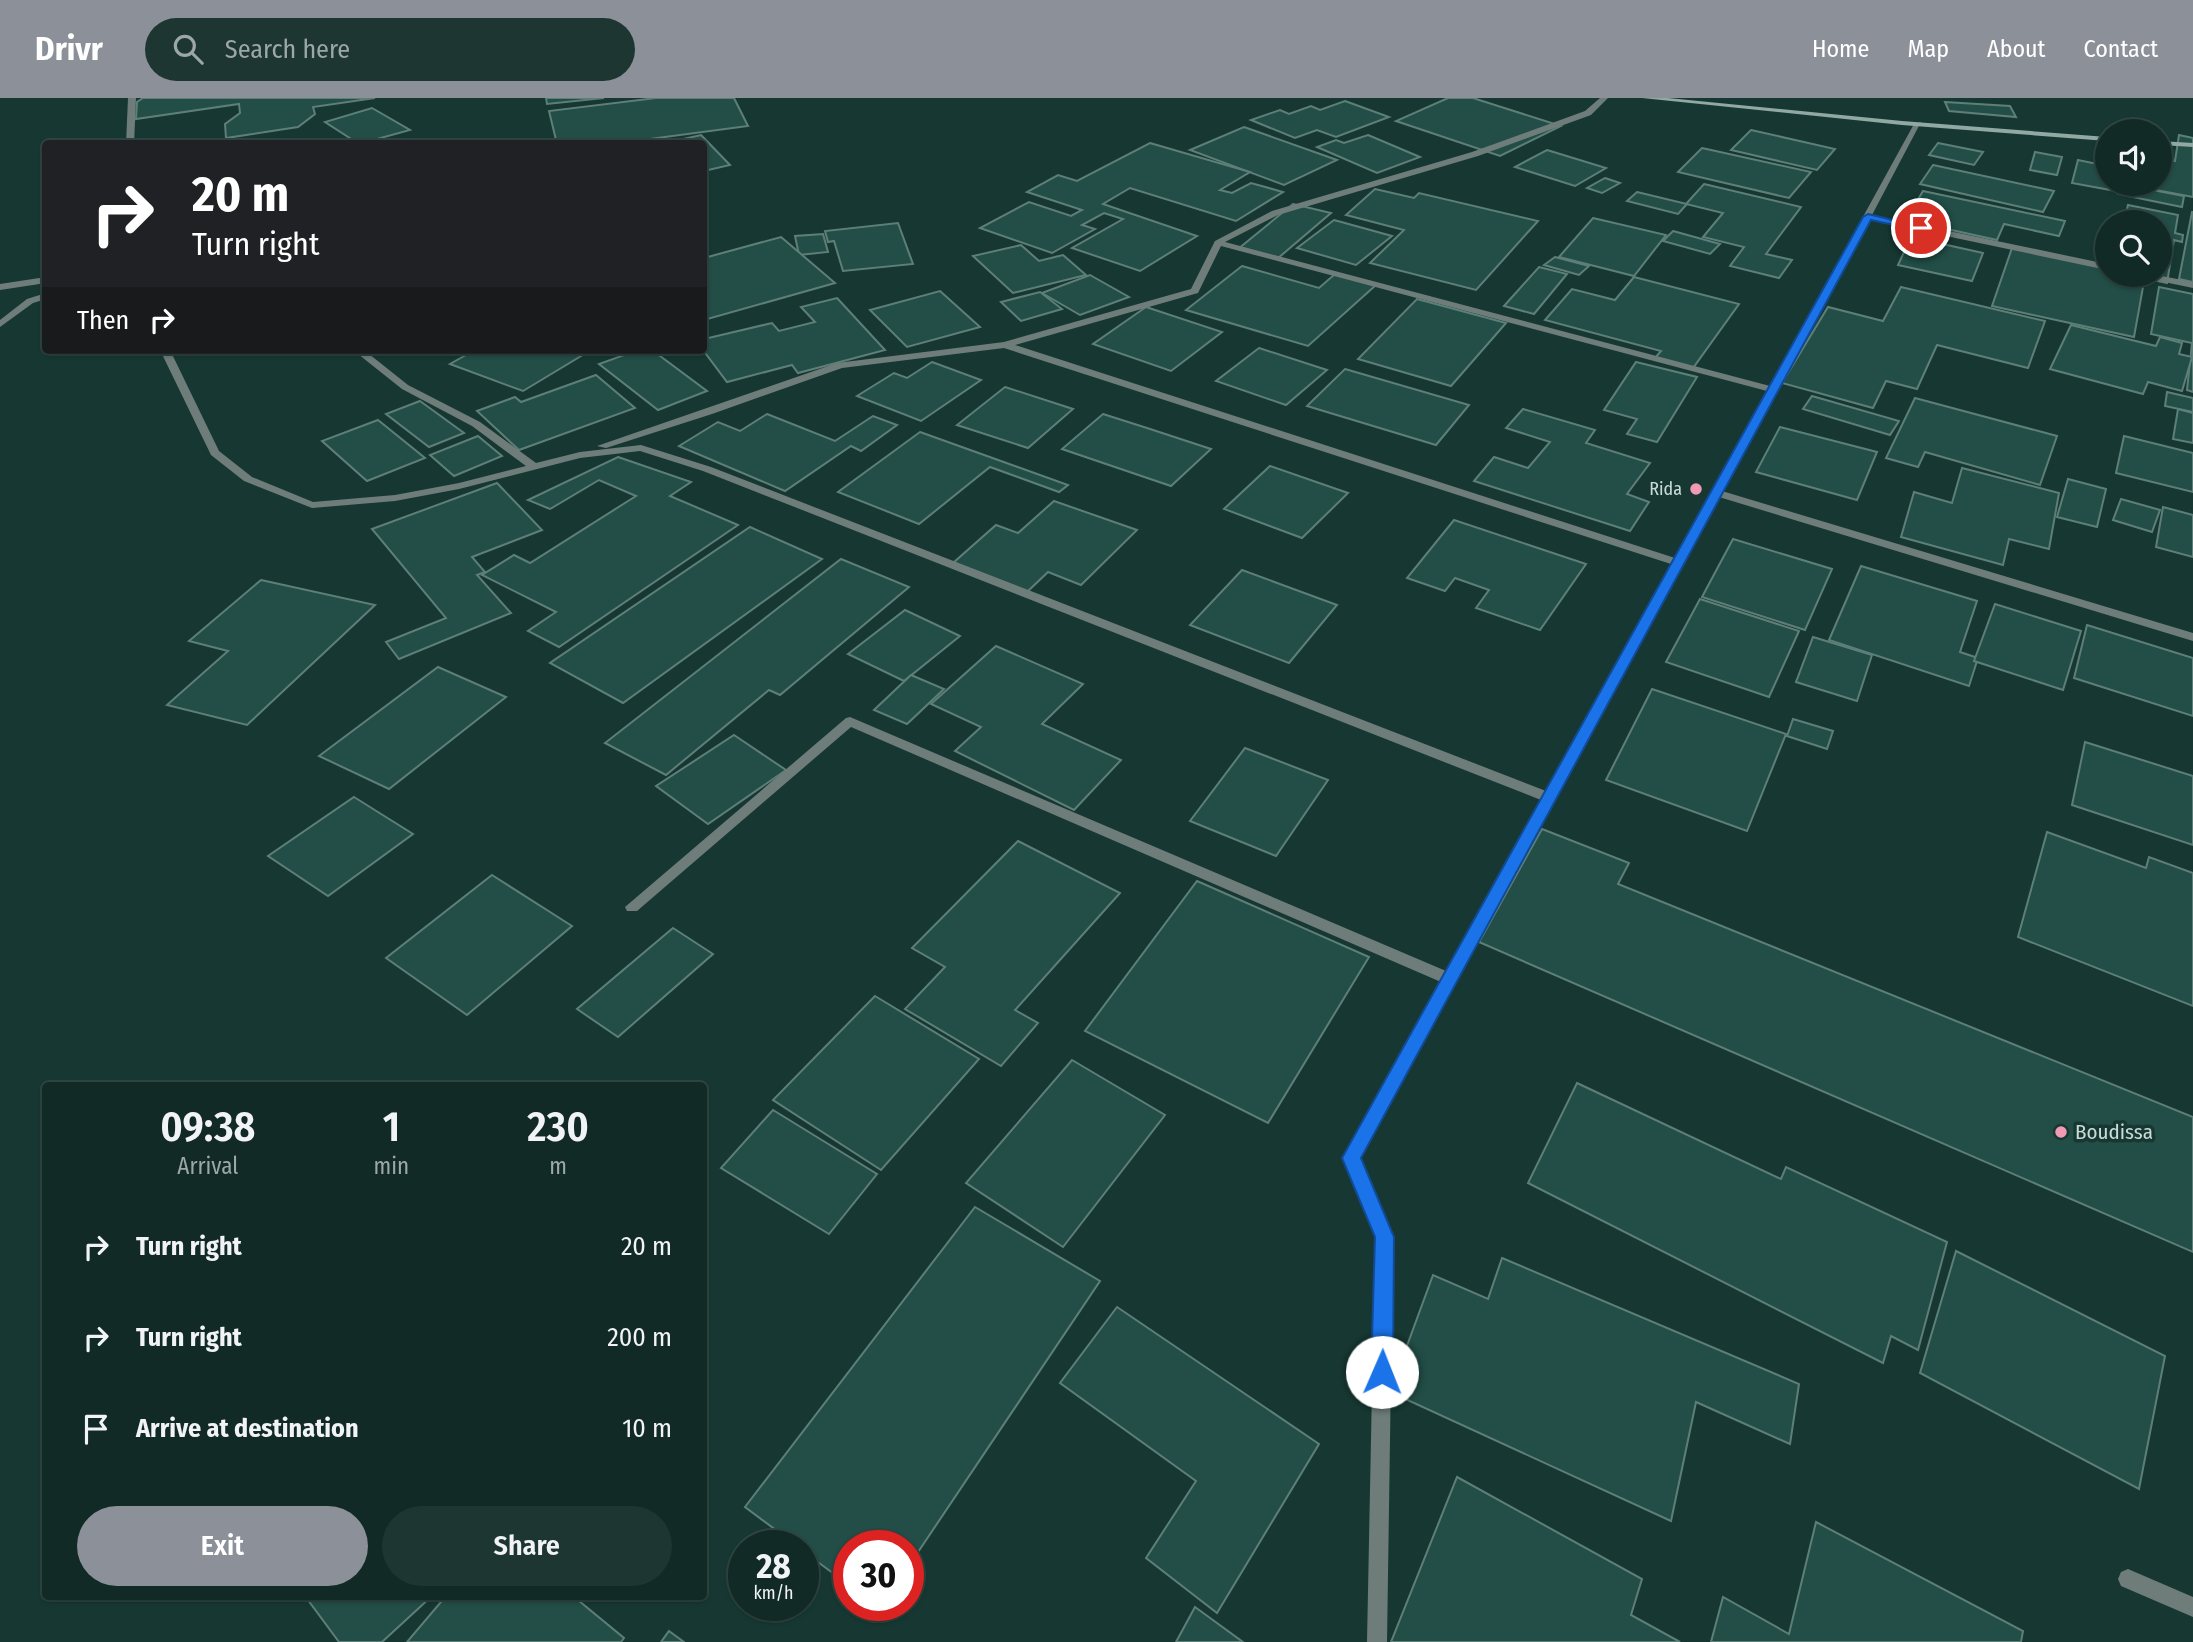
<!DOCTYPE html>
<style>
:root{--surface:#112a26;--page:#1e3632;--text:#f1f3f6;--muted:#9ca7a7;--line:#304643;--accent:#8c9099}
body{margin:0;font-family:"Fira Sans Condensed",sans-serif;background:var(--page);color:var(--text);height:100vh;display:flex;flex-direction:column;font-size:26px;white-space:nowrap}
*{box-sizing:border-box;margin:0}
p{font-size:23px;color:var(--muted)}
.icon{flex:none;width:38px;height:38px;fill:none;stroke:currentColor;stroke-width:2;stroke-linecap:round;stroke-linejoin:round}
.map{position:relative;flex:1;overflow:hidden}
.sheet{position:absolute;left:42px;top:984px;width:665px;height:518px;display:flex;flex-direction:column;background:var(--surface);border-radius:7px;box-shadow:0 2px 5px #0004,0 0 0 2px var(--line)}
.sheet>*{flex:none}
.guide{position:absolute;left:42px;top:42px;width:665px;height:214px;border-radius:7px;box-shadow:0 2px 5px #0004,0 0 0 2px var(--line);background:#202124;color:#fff;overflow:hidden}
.buttons{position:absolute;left:2095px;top:21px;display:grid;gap:14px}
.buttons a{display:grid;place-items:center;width:77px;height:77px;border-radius:50%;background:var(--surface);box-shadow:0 2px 5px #0004,0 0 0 2px var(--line);font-size:35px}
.speed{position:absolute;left:728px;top:1432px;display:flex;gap:14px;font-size:35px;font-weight:700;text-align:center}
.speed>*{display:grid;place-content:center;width:91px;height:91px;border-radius:50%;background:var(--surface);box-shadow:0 2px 5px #0004,0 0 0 2px var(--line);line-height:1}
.speed small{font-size:18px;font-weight:400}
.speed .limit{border:10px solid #d22;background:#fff;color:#111}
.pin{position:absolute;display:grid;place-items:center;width:60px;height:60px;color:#fff;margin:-30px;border:4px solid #fff;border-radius:50%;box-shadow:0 2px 7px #0007}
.me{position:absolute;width:77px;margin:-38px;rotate:1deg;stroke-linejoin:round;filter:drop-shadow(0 0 5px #0008)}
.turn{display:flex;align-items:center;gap:24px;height:147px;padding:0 35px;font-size:32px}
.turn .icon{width:91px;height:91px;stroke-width:2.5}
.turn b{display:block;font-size:49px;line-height:60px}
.then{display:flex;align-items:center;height:66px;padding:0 35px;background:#0003;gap:14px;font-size:26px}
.eta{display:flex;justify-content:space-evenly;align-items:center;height:119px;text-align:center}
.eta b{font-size:42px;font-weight:600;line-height:49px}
.cta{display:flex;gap:14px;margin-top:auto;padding:14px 35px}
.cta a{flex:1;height:80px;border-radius:42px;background:var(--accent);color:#fff;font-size:28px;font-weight:600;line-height:80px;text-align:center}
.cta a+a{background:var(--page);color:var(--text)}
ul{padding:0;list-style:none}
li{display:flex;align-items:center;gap:21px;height:91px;padding:0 35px}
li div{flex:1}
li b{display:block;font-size:26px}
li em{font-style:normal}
header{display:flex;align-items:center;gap:42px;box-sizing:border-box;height:98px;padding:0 35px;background:var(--accent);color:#fff}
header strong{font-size:33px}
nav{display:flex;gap:38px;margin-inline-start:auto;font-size:24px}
.search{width:490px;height:63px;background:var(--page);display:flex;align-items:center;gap:18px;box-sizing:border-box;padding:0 24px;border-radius:38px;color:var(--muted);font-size:26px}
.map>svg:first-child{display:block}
</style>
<header>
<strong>Drivr</strong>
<div class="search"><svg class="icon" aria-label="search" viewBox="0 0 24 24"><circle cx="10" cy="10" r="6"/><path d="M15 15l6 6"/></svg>Search here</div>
<nav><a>Home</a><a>Map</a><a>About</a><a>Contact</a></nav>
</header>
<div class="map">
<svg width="2193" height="1544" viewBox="0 0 2193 1544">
<rect width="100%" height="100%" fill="#173832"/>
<!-- building -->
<g fill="#224e47" stroke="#5d7f78" stroke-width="2">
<path d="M 143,0 L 375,0 L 313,9 L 315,16 L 298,29 L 226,40 L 225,26 L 240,15 L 239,6 L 136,21 L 137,4 Z"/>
<path d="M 546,0 L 604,0 L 547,6 Z"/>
<path d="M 656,0 L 734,0 L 748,28 L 612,46 L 557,46 L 549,13 Z"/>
<path d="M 1448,0 L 1473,0 L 1561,28 L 1500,58 L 1396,23 Z"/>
<path d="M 1345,3 L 1389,19 L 1336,39 L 1317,32 L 1295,40 L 1251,22 L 1280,12 L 1289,16 L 1311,8 L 1320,12 Z"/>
<path d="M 1945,4 L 2010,8 L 2016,19 L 1949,13 Z"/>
<path d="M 372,10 L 410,32 L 359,46 L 325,24 Z"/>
<path d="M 1244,29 L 1337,62 L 1284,87 L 1190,52 Z"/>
<path d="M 1751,32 L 1835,51 L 1817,72 L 1731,52 Z"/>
<path d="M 701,37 L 730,67 L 704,73 L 704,46 L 661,46 Z"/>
<path d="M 1368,37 L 1420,59 L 1377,75 L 1317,49 L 1336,42 L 1344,45 Z"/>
<path d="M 2179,37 L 2193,40 L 2193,99 L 2140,89 L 2141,86 L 2160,86 L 2160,60 L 2175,63 Z"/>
<path d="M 1150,45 L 1250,74 L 1220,92 L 1232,95 L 1251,85 L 1283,94 L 1236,123 L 1130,90 L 1103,106 L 1197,138 L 1140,173 L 1072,150 L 1123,121 L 1104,115 L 1082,127 L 1095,131 L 1052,155 L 980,130 L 1029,104 L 1071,118 L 1082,112 L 1027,94 L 1058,77 L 1077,83 Z"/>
<path d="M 1938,45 L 1983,54 L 1974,67 L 1929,57 Z"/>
<path d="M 1702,50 L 1811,74 L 1789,100 L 1678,74 Z"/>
<path d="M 1547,52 L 1606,70 L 1575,88 L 1515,69 Z"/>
<path d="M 2035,54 L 2062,59 L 2057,77 L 2030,72 Z"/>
<path d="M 2078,62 L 2107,68 L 2107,86 L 2118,86 L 2116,93 L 2072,85 Z"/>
<path d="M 1933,67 L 2054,93 L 2043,114 L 1920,86 Z"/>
<path d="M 1605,80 L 1620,85 L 1602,95 L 1587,90 Z"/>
<path d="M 1704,86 L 1801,109 L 1766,156 L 1792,162 L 1779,180 L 1730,168 L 1744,149 L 1703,139 L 1723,115 L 1686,106 Z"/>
<path d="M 2121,86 L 2184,98 L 2182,109 L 2118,96 Z"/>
<path d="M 1375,91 L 1414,100 L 1419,95 L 1538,123 L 1476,192 L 1370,165 L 1404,132 L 1346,117 Z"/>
<path d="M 1923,93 L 2065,123 L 2059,138 L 2004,126 L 1997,142 L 1906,122 Z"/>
<path d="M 1637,94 L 1687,106 L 1678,116 L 1627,103 Z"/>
<path d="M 1293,106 L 1331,115 L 1277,161 L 1238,151 Z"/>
<path d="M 2128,107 L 2178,117 L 2175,135 L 2183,137 L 2182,144 L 2174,142 L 2167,185 L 2130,177 L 2160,177 L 2160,124 L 2124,124 Z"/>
<path d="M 2192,114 L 2193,114 L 2193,184 L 2179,181 Z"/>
<path d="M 1593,120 L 1666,137 L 1634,178 L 1559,159 Z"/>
<path d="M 1334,122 L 1392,138 L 1356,167 L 1297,150 Z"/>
<path d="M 898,125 L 913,166 L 843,173 L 834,143 L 828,144 L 825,133 Z"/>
<path d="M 1673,133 L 1720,146 L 1710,156 L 1663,143 Z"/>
<path d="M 823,136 L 828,154 L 799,157 L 795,138 Z"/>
<path d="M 781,139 L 835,185 L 704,222 L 704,160 Z"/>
<path d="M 1911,139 L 1983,155 L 1972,183 L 1898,167 Z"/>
<path d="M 1021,147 L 1039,163 L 1063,157 L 1086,177 L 1013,195 L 973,158 Z"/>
<path d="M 2012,150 L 2107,170 L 2107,177 L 2145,178 L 2134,239 L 1992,208 Z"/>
<path d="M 1555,159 L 1589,168 L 1579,177 L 1544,167 Z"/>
<path d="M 1242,168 L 1319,190 L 1335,176 L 1376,187 L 1308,248 L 1186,212 Z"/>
<path d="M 1539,169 L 1567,176 L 1534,216 L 1504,208 Z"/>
<path d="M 1090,177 L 1129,199 L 1080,217 L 1042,195 Z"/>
<path d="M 1634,179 L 1739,206 L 1693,270 L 1655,260 L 1661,253 L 1545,222 L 1572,191 L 1615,202 Z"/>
<path d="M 1901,189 L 2045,223 L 2028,270 L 1937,247 L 1917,291 L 1886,283 L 1873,310 L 1782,285 L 1828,209 L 1883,223 Z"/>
<path d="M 2159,189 L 2193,196 L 2193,294 L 2187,292 L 2192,245 L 2151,236 Z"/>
<path d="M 940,193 L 980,229 L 907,249 L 870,212 Z"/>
<path d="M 1040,194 L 1062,211 L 1021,223 L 1001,204 Z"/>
<path d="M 837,200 L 885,252 L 798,275 L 792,267 L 727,284 L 703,252 L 704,241 L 772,225 L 779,233 L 815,224 L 801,209 Z"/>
<path d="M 1417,201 L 1506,225 L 1451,288 L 1358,261 Z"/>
<path d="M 1146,209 L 1222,234 L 1171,273 L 1093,246 Z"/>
<path d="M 2071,227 L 2156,248 L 2160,239 L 2182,245 L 2179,256 L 2192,259 L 2182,293 L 2148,284 L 2143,296 L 2050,271 Z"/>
<path d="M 1259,250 L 1327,272 L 1286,307 L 1216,283 Z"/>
<path d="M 475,252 L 591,252 L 523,293 L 450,266 Z"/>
<path d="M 638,252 L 652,252 L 707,293 L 658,312 L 599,266 Z"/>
<path d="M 932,264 L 981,282 L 921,323 L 857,298 L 894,275 L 907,280 Z"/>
<path d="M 1636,264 L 1697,279 L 1657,344 L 1627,336 L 1637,321 L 1604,312 Z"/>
<path d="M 1345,271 L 1469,307 L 1436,347 L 1307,308 Z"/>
<path d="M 596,277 L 635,310 L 519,352 L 477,313 L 515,299 L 521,304 Z"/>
<path d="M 1005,289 L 1073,311 L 1028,350 L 957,327 Z"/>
<path d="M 2167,294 L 2193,300 L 2193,314 L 2165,308 Z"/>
<path d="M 1812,298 L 1899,323 L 1890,337 L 1803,311 Z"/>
<path d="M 1915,300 L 2057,338 L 2040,387 L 1925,354 L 1918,369 L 1886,360 Z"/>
<path d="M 420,303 L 464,335 L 429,349 L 386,316 Z"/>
<path d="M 1523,311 L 1595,332 L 1586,345 L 1650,365 L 1627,396 L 1649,404 L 1630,433 L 1474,383 L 1494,359 L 1528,370 L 1550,344 L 1506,330 Z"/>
<path d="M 2178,311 L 2193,315 L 2193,345 L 2173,341 Z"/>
<path d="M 767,316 L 835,343 L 873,318 L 897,327 L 861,353 L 851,348 L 785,393 L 679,348 L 718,324 L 740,333 Z"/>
<path d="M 1103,316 L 1147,330 L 1211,351 L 1171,388 L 1062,351 Z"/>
<path d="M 378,322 L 425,360 L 367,383 L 322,343 Z"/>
<path d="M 1780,329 L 1877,354 L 1857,402 L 1756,374 Z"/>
<path d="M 920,334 L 1068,387 L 1059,394 L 990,369 L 919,426 L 838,394 Z"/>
<path d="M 478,338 L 502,358 L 454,378 L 430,357 Z"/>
<path d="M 2124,338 L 2193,355 L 2193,394 L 2116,375 Z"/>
<path d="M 618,359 L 691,384 L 670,398 L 738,427 L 559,549 L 528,533 L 556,514 L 482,477 L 514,457 L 530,465 L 636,398 L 599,382 L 550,411 L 528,402 Z"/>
<path d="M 1270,368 L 1348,395 L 1302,440 L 1224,411 Z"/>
<path d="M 1962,370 L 2059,395 L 2049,451 L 2009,441 L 2003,467 L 1901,439 L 1914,394 L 1952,405 Z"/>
<path d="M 2068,381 L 2106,391 L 2097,429 L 2057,419 Z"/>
<path d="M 497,385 L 542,432 L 472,459 L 485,474 L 477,477 L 511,515 L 399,561 L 386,544 L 446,520 L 372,431 Z"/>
<path d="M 2121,401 L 2160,412 L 2152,434 L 2113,422 Z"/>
<path d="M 1054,403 L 1137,432 L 1081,487 L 1048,474 L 1027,494 L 953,465 L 996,427 L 1018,435 Z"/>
<path d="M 2163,409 L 2193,417 L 2193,459 L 2156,449 Z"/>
<path d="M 1454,422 L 1586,466 L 1540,532 L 1476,510 L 1489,492 L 1455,480 L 1445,493 L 1407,480 Z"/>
<path d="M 750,429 L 822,461 L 623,605 L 550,565 Z"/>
<path d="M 1733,441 L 1832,471 L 1805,532 L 1702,499 Z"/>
<path d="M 841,461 L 909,489 L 780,597 L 769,592 L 666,677 L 605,645 Z"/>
<path d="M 1861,468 L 1977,503 L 1960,554 L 1978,560 L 1969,588 L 1829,542 Z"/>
<path d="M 1242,472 L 1337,507 L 1289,565 L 1190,527 Z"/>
<path d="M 261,482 L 375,507 L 247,627 L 167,607 L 228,553 L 189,543 Z"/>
<path d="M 1700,501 L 1799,533 L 1769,599 L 1666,564 Z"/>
<path d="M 1995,506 L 2081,533 L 2063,592 L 1974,563 Z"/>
<path d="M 905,512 L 960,538 L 904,583 L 848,556 Z"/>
<path d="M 2087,527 L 2193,560 L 2193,618 L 2074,580 Z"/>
<path d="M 1813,539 L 1872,557 L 1857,603 L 1796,584 Z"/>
<path d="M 996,548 L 1083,586 L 1042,626 L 1121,662 L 1074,712 L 955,653 L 981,629 L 931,606 Z"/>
<path d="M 438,569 L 506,599 L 389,691 L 319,658 Z"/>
<path d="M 911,577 L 944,591 L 907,626 L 874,612 Z"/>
<path d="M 1652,591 L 1786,636 L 1747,733 L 1606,682 Z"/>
<path d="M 1793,621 L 1833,633 L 1827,651 L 1787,638 Z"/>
<path d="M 734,637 L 786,672 L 708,726 L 656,688 Z"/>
<path d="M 2085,644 L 2193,678 L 2193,747 L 2072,707 Z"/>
<path d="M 1245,650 L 1328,682 L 1276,758 L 1190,723 Z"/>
<path d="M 354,699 L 413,736 L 328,798 L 268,758 Z"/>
<path d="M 1542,731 L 1629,765 L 1618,786 L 2193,1019 L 2193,1154 L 1479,844 Z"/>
<path d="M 2047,734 L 2146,770 L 2149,759 L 2193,775 L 2193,908 L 2018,839 Z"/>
<path d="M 1018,743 L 1120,795 L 1015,912 L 1038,925 L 1001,968 L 905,911 L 945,869 L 912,850 Z"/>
<path d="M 492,777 L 572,828 L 467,917 L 386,860 Z"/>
<path d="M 1197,783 L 1369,859 L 1268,1025 L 1085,933 Z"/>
<path d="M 673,830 L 713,856 L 618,939 L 577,911 Z"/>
<path d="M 875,898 L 979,961 L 881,1072 L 773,1002 Z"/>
<path d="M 1072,962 L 1165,1017 L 1063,1149 L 966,1085 Z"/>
<path d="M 1577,985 L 1781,1081 L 1786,1069 L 1947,1144 L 1918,1252 L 1891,1238 L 1883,1265 L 1528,1085 Z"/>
<path d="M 773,1012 L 877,1076 L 829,1136 L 721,1070 Z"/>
<path d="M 975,1109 L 1100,1183 L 908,1469 L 908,1447 L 849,1447 L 849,1487 L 803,1453 L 803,1447 L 796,1447 L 745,1409 Z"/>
<path d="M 1956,1153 L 2165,1258 L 2139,1391 L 1920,1275 Z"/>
<path d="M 1502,1160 L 1799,1286 L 1790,1346 L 1696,1304 L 1671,1423 L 1390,1294 L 1433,1177 L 1488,1201 Z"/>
<path d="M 1117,1209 L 1319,1346 L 1217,1515 L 1146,1460 L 1196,1383 L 1060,1285 Z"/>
<path d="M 1457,1379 L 1642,1481 L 1631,1517 L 1680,1544 L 1391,1544 Z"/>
<path d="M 1816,1424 L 2023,1533 L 2021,1544 L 1711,1544 L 1723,1499 L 1789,1536 Z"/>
<path d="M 305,1498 L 432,1498 L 382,1544 L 339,1544 Z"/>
<path d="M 446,1498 L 573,1498 L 624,1540 L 621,1544 L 407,1544 Z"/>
<path d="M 1195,1509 L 1243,1544 L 1176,1544 Z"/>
<path d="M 669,1533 L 684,1544 L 661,1544 Z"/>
</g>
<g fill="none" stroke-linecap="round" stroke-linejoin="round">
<!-- street -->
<g fill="#6f7d7a" fill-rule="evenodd">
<path d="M 128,0 L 136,0 L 134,46 L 126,46 Z"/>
<path d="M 1600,0 L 1608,0 L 1591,17 L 1478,58 L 1278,117 L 1225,144 L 1770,288 L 1914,26 L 1921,24 L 1872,117 L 2107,166 L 2107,172 L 1870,122 L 1722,393 L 2193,535 L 2193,543 L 1719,399 L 1360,1060 L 1393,1139 L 1387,1544 L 1367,1544 L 1375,1139 L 1344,1060 L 1441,884 L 851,629 L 637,813 L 627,813 L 625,809 L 846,620 L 850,619 L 1446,873 L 1541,702 L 703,373 L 640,353 L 580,360 L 459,391 L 395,403 L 312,410 L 244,383 L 211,357 L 160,252 L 170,252 L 219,353 L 252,379 L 313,404 L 395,397 L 459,385 L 526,368 L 472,328 L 402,291 L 353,252 L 364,252 L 408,287 L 480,324 L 536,365 L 580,354 L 641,347 L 711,369 L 1546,693 L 1671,466 L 1004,250 L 842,270 L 712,316 L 606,350 L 597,348 L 837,265 L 1004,244 L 1191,191 L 1215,143 L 1272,113 L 1472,54 L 1585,13 ZM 1221,148 L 1767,293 L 1675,460 L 1015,247 L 1198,195 Z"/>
<path d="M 2141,177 L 2156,177 L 2193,184 L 2193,190 L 2145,180 Z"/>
<path d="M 46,179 L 46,185 L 0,192 L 0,186 Z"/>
<path d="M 46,195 L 46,201 L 33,205 L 0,229 L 0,222 L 27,201 Z"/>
<path d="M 2128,1471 L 2193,1499 L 2193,1519 L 2121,1488 L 2118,1481 L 2121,1474 Z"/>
</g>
<!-- secondary -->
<g fill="#91a8a3" fill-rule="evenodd">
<path d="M 1642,0 L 1668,0 L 1902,23 L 2107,39 L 2107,43 L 1902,27 Z"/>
<path d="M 2160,43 L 2193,45 L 2193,49 L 2160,47 Z"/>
</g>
</g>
<!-- route -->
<path fill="#1a73e8" stroke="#114b97" stroke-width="2" d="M 1868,116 L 1926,130 L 1921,133 L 1871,122 L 1361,1060 L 1394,1139 L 1393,1274 L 1389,1281 L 1382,1284 L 1375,1281 L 1371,1274 L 1375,1139 L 1342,1060 L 1863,119 Z"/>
<!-- markers -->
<g fill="#f19ab3" stroke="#173832" stroke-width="2.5">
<circle cx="1696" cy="391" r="7"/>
<circle cx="2061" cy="1034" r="7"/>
</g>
<g text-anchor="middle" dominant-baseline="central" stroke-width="7" stroke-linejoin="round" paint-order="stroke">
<!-- far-poi labels -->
<g font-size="18" fill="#c9dbd7" stroke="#173832" text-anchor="end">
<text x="1682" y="391">Rida</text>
</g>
<!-- poi labels -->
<g font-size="21" fill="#c9dbd7" stroke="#173832" text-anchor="start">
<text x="2075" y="1034">Boudissa</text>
</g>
</g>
</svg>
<div class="buttons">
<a><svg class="icon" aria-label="sound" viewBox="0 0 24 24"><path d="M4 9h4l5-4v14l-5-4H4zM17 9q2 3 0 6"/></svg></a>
<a><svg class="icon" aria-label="search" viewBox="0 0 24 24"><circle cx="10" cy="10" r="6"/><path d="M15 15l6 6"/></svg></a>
</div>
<div class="speed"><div>28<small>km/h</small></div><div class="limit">30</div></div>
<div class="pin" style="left:1921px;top:130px;background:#d93025"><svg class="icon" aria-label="arrive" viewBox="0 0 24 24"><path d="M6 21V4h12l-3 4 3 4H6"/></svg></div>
<svg class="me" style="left:1382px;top:1274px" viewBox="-20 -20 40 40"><circle r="19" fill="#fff"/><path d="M0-13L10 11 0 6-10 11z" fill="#1a73e8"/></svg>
<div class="guide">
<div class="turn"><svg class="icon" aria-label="right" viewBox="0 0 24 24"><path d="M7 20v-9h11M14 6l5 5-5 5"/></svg><div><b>20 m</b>Turn right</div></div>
<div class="then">Then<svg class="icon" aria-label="right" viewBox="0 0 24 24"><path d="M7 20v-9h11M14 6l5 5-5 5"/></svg></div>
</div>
<section class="sheet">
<div class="eta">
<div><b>09:38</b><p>Arrival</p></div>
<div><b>1</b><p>min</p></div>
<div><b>230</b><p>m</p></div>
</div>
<ul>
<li><svg class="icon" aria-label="right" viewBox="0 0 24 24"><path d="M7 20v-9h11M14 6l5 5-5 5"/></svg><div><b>Turn right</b></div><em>20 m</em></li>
<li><svg class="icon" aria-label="right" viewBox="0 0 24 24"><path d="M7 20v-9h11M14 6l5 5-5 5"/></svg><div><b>Turn right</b></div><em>200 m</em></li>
<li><svg class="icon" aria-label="arrive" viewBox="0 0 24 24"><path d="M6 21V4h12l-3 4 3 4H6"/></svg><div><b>Arrive at destination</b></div><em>10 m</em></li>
</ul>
<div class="cta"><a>Exit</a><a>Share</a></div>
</section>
</div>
